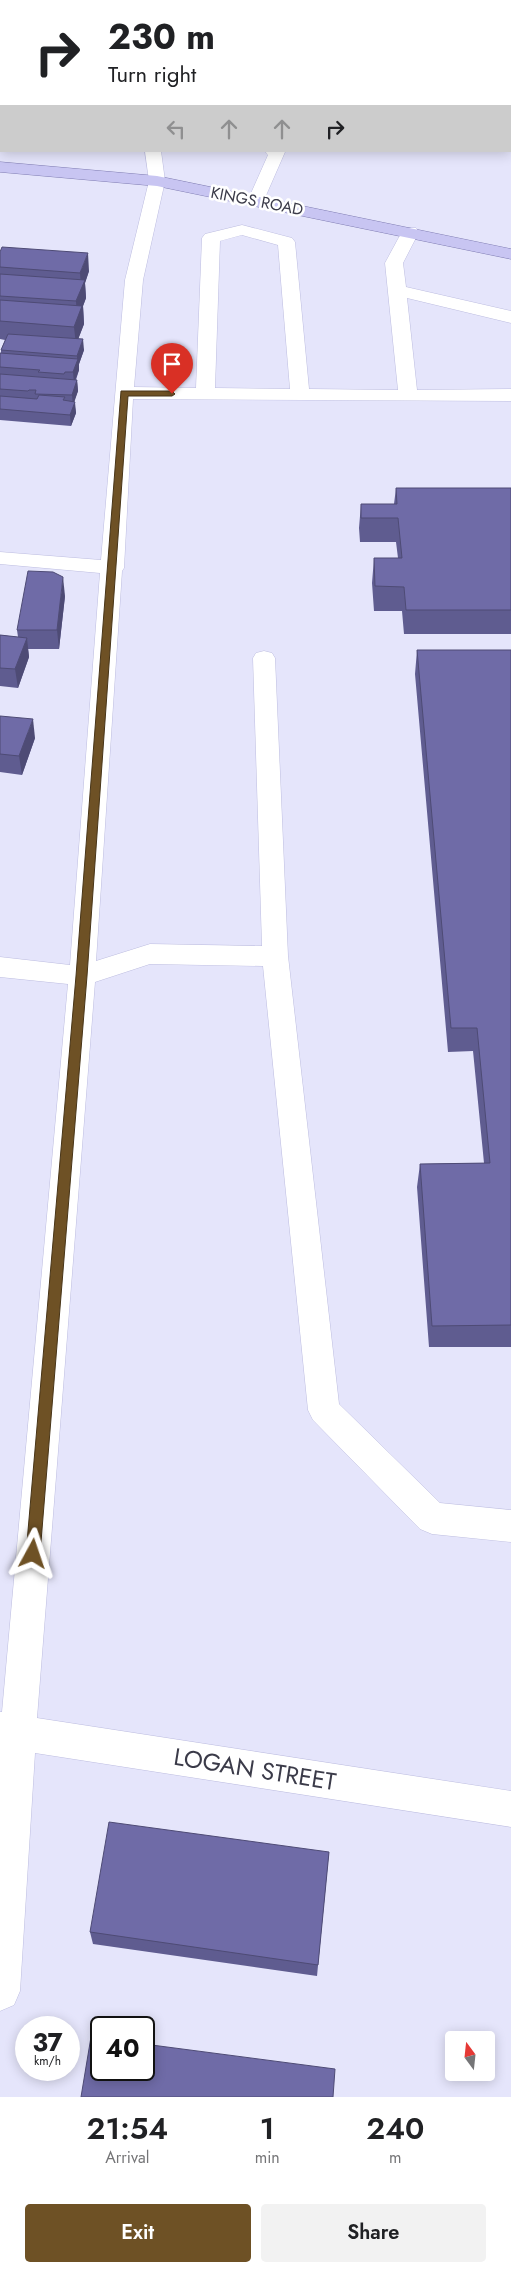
<!DOCTYPE html>
<style>
:root{--surface:#fff;--page:#f2f2f2;--text:#202124;--muted:#757577;--accent:#6e5125}
body{margin:0;font-family:Jost,sans-serif;background:var(--page);color:var(--text);height:100vh;display:flex;flex-direction:column;font-size:19px;white-space:nowrap}
*{box-sizing:border-box;margin:0}
p{font-size:16px;color:var(--muted)}
.icon{flex:none;width:28px;height:28px;fill:none;stroke:currentColor;stroke-width:2;stroke-linecap:round;stroke-linejoin:round}
.map{position:relative;height:2097px;overflow:hidden}
.panel{display:flex;flex-direction:column;background:var(--surface);flex:1}
.panel>*{flex:none}
.banner{position:absolute;left:0px;top:0px;width:511px;height:152px;box-shadow:0 2px 12px #0003;background:#fff;color:var(--text);overflow:hidden}
.needle{width:32px;rotate:345deg}
.fabs{position:absolute;left:445px;top:2031px;display:grid;gap:10px}
.fabs a{display:grid;place-items:center;width:50px;height:50px;border-radius:5px;background:var(--surface);box-shadow:0 2px 12px #0003;font-size:25px}
.speed{position:absolute;left:15px;top:2016px;display:flex;gap:10px;font-size:25px;font-weight:700;text-align:center}
.speed>*{display:grid;place-content:center;width:65px;height:65px;border-radius:50%;background:var(--surface);box-shadow:0 2px 12px #0003;line-height:1}
.speed small{font-size:12px;font-weight:400}
.speed .limit{border:2px solid #111;border-radius:8px;background:#fff;color:#111}
.pin{position:absolute;display:grid;place-items:center;width:42px;height:42px;color:#fff;margin:-51px -21px;border-radius:50% 50% 50% 0;rotate:-45deg;box-shadow:0 0 5px #0007}
.pin .icon{rotate:45deg}
.me{position:absolute;width:55px;margin:-28px;rotate:5deg;stroke-linejoin:round;filter:drop-shadow(0 0 4px #0008)}
.turn{display:flex;align-items:center;gap:18px;height:105px;padding:0 25px;font-size:22px}
.turn .icon{width:65px;height:65px;stroke-width:2.5}
.turn b{display:block;font-size:35px;line-height:42px}
.lanes{display:flex;align-items:center;height:48px;padding:0 25px;background:#0003;justify-content:center;gap:25px;direction:ltr}
.lanes .off{opacity:.35}
.eta{display:flex;justify-content:space-evenly;align-items:center;height:85px;text-align:center}
.eta b{font-size:30px;font-weight:600;line-height:35px}
.action{display:flex;gap:10px;margin-top:auto;padding:10px 25px}
.action a{flex:1;height:58px;border-radius:5px;background:var(--accent);color:#fff;font-size:20px;font-weight:600;line-height:58px;text-align:center}
.action a+a{background:var(--page);color:var(--text)}
.map>svg:first-child{display:block}
</style>
<div class="map">
<svg width="511" height="2097" viewBox="0 0 511 2097">
<rect width="100%" height="100%" fill="#e5e5fb"/>
<g fill="none" stroke-linecap="round" stroke-linejoin="round">
<!-- minor casing -->
<g stroke="#bdbde0" stroke-width="1">
<g id="minor">
<path d="M 122,0 L 137,0 L 137,1 L 123,1 Z"/>
<path d="M 145,151 L 161,151 L 165,181 L 143,280 L 134,387 L 196,388 L 202,238 L 205,234 L 242,225 L 292,238 L 295,242 L 309,389 L 398,390 L 385,263 L 404,228 L 416,228 L 419,232 L 403,263 L 406,287 L 511,311 L 511,323 L 407,298 L 417,390 L 511,389 L 511,401 L 133,399 L 124,568 L 122,571 L 96,961 L 150,944 L 262,946 L 253,658 L 256,653 L 264,651 L 272,653 L 275,658 L 288,956 L 339,1404 L 440,1503 L 511,1510 L 511,1542 L 432,1534 L 420,1529 L 313,1420 L 308,1410 L 263,966 L 150,964 L 95,982 L 37,1718 L 511,1791 L 511,1827 L 35,1753 L 20,1991 L 14,2005 L 0,2011 L 0,1712 L 2,1712 L 68,984 L 0,977 L 0,957 L 70,965 L 100,573 L 0,564 L 0,552 L 101,560 L 125,280 L 149,181 ZM 242,235 L 278,245 L 290,389 L 215,388 L 220,241 Z"/>
<path d="M 265,151 L 285,152 L 264,200 L 262,204 L 250,204 L 248,200 L 268,155 Z"/>
</g>
</g>
<!-- major casing -->
<g stroke="#7f7cb2" stroke-width="1">
<path id="major" d="M 0,162 L 157,176 L 511,249 L 511,259 L 157,186 L 0,172 Z"/>
</g>
<!-- minor -->
<use href="#minor" fill="#fff" fill-rule="evenodd"/>
<!-- major -->
<use href="#major" fill="#c8c5f2" fill-rule="evenodd"/>
</g>
<!-- wall -->
<g fill="#5f5c90">
<path d="M 0,252 L 89,271 L 85,283 L 86,298 L 83,306 L 84,324 L 78,339 L 84,350 L 79,364 L 79,370 L 76,380 L 77,380 L 78,391 L 74,401 L 76,413 L 71,426 L 0,420 L 0,353 L 1,353 L 1,350 L 5,340 L 0,339 Z"/>
<path d="M 396,488 L 511,488 L 511,634 L 404,634 L 402,611 L 374,611 L 372,583 L 374,558 L 398,558 L 396,542 L 360,542 L 359,528 L 361,504 L 394,504 Z"/>
<path d="M 65,596 L 59,649 L 28,649 L 29,657 L 18,688 L 0,686 L 0,635 L 18,637 L 17,630 Z"/>
<path d="M 417,650 L 511,650 L 511,1347 L 429,1347 L 417,1187 L 420,1164 L 484,1163 L 473,1051 L 448,1052 L 415,674 Z"/>
<path d="M 0,716 L 35,738 L 22,775 L 0,772 Z"/>
<path d="M 329,1852 L 317,1976 L 93,1944 L 90,1932 Z"/>
</g>
<!-- shaded-wall -->
<g fill="#4e4b75">
<path d="M 88,253 L 89,271 L 85,283 L 86,298 L 83,306 L 84,324 L 76,345 L 74,327 L 77,319 L 76,301 L 81,287 L 80,273 Z"/>
<path d="M 83,339 L 84,350 L 79,364 L 79,370 L 74,383 L 73,372 L 77,362 L 77,356 Z"/>
<path d="M 77,380 L 78,391 L 73,406 L 72,395 Z"/>
<path d="M 75,402 L 76,413 L 71,426 L 70,415 Z"/>
<path d="M 63,577 L 65,596 L 59,649 L 57,630 Z"/>
<path d="M 27,638 L 29,657 L 18,688 L 15,669 Z"/>
<path d="M 33,719 L 35,738 L 22,775 L 19,756 Z"/>
</g>
<!-- building -->
<g fill="#6f6ba7" stroke="#4e4b75">
<path d="M 2,247 L 88,253 L 80,273 L 0,267 L 0,252 Z"/>
<path d="M 0,274 L 85,280 L 76,301 L 0,296 Z"/>
<path d="M 0,300 L 82,306 L 74,327 L 0,321 Z"/>
<path d="M 8,334 L 83,339 L 77,356 L 1,350 Z"/>
<path d="M 0,353 L 78,359 L 73,372 L 65,372 L 64,374 L 38,372 L 40,370 L 0,367 Z"/>
<path d="M 0,374 L 77,380 L 72,395 L 35,394 L 36,390 L 29,390 L 28,391 L 0,389 Z"/>
<path d="M 39,395 L 65,397 L 63,400 L 75,402 L 70,415 L 0,409 L 0,396 L 37,399 Z"/>
<path d="M 396,488 L 511,488 L 511,610 L 406,610 L 404,587 L 375,586 L 374,558 L 402,558 L 398,518 L 361,518 L 361,504 L 397,504 Z"/>
<path d="M 28,571 L 53,572 L 63,577 L 57,630 L 17,630 Z"/>
<path d="M 0,635 L 27,638 L 15,669 L 0,668 Z"/>
<path d="M 417,650 L 511,650 L 511,1325 L 432,1326 L 420,1164 L 490,1163 L 477,1028 L 451,1028 Z"/>
<path d="M 0,716 L 33,719 L 19,756 L 0,754 Z"/>
<path d="M 109,1822 L 329,1852 L 318,1965 L 90,1932 Z"/>
<path d="M 91,2037 L 101,2038 L 101,2070 L 144,2070 L 144,2044 L 335,2069 L 333,2097 L 81,2097 Z"/>
</g>
<!-- route -->
<path fill="#6e5125" stroke="#483518" d="M 121,391 L 172,391 L 175,394 L 172,396 L 128,396 L 87,976 L 40,1554 L 38,1558 L 33,1560 L 28,1558 L 26,1554 L 76,976 Z"/>
<g text-anchor="middle" dominant-baseline="central" stroke-width="5" stroke-linejoin="round" paint-order="stroke">
<!-- far-street labels -->
<g font-size="16" fill="#3b3b49" stroke="#fff">
<text transform="translate(257 201) rotate(11)">KINGS ROAD</text>
</g>
<!-- near-street labels -->
<g font-size="24" fill="#3b3b49" stroke="#fff">
<text transform="translate(255 1769) rotate(9)">LOGAN STREET</text>
</g>
</g>
</svg>
<div class="fabs">
<a><svg class="needle" viewBox="-14 -14 28 28"><path d="M0-13l5 13h-10z" fill="#e53935"/><path d="M0 13l5-13h-10z" fill="#757577"/></svg></a>
</div>
<div class="speed"><div>37<small>km/h</small></div><div class="limit">40</div></div>
<div class="pin" style="left:172px;top:394px;background:#d93025"><svg class="icon" aria-label="arrive" viewBox="0 0 24 24"><path d="M6 21V4h12l-3 4 3 4H6"/></svg></div>
<svg class="me" style="left:33px;top:1554px" viewBox="-20 -20 40 40"><path d="M0-17L14 15 0 8-14 15z" fill="#6e5125" stroke="#fff" stroke-width="4"/></svg>
<div class="banner">
<div class="turn"><svg class="icon" aria-label="right" viewBox="0 0 24 24"><path d="M7 20v-9h11M14 6l5 5-5 5"/></svg><div><b>230 m</b>Turn right</div></div>
<div class="lanes"><svg class="icon off" aria-label="left" viewBox="0 0 24 24"><path d="M17 20v-9H6M10 6l-5 5 5 5"/></svg><svg class="icon off" aria-label="ahead" viewBox="0 0 24 24"><path d="M12 20V5M6 11l6-6 6 6"/></svg><svg class="icon off" aria-label="ahead" viewBox="0 0 24 24"><path d="M12 20V5M6 11l6-6 6 6"/></svg><svg class="icon" aria-label="right" viewBox="0 0 24 24"><path d="M7 20v-9h11M14 6l5 5-5 5"/></svg></div>
</div>
</div>
<section class="panel">
<div class="eta">
<div><b>21:54</b><p>Arrival</p></div>
<div><b>1</b><p>min</p></div>
<div><b>240</b><p>m</p></div>
</div>
<div class="action"><a>Exit</a><a>Share</a></div>
</section>
